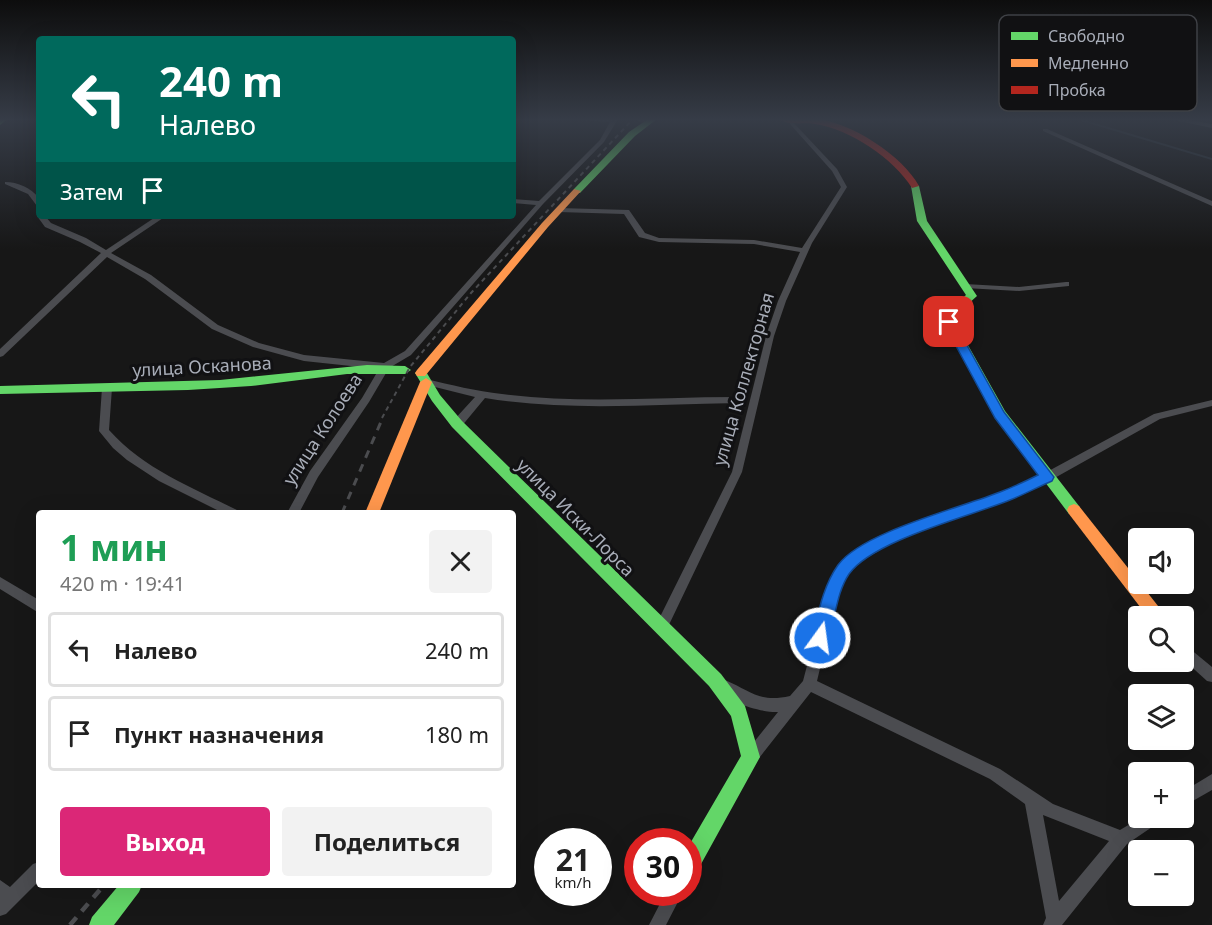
<!DOCTYPE html>
<html lang="ru">
<meta charset="utf-8">
<style>
:root{--surface:#fff;--page:#f2f2f2;--text:#222;--muted:#767676;--line:#e0e0e0;--accent:#db2777}
body{margin:0;font-family:"Noto Sans",sans-serif;background:var(--page);color:var(--text);height:100vh;display:flex;flex-direction:column;font-size:22px;white-space:nowrap}
*{box-sizing:border-box;margin:0}
p{font-size:20px;color:var(--muted)}
.icon{flex:none;width:33px;height:33px;fill:none;stroke:currentColor;stroke-width:2;stroke-linecap:round;stroke-linejoin:round}
.map{position:relative;flex:1;overflow:hidden}
.side{position:absolute;left:36px;top:510px;width:480px;height:378px;display:flex;flex-direction:column;background:var(--surface);border-radius:6px;box-shadow:0 6px 24px #0002}
.side>*{flex:none}
.hud{position:absolute;left:36px;top:36px;width:480px;height:183px;border-radius:6px;box-shadow:0 6px 24px #0002;background:#00695c;color:#fff;overflow:hidden}
.buttons{position:absolute;left:1128px;top:528px;display:grid;gap:12px}
.buttons a{display:grid;place-items:center;width:66px;height:66px;border-radius:6px;background:var(--surface);box-shadow:0 6px 24px #0002;font-size:30px}
.speed{position:absolute;left:534px;top:828px;display:flex;gap:12px;font-size:30px;font-weight:700;text-align:center}
.speed>*{display:grid;place-content:center;width:78px;height:78px;border-radius:50%;background:var(--surface);box-shadow:0 6px 24px #0002;line-height:1}
.speed small{font-size:15px;font-weight:400}
.speed .limit{border:9px solid #d22;background:#fff;color:#111}
.pin{position:absolute;display:grid;place-items:center;width:51px;height:51px;color:#fff;margin:-26px;border-radius:12px;box-shadow:0 3px 9px #0006}
.me{position:absolute;width:66px;margin:-33px;rotate:14deg;stroke-linejoin:round;filter:drop-shadow(0 0 4px #0008)}
.turn{display:flex;align-items:center;gap:21px;height:126px;padding:0 24px;font-size:27px}
.turn .icon{width:78px;height:78px;stroke-width:2.5}
.turn b{display:block;font-size:42px;line-height:51px}
.then{display:flex;align-items:center;height:57px;padding:0 24px;background:#0003;gap:12px;font-size:22px}
.round{display:grid;place-items:center;flex:none;width:63px;height:63px;border-radius:6px;background:var(--page)}
.overview{display:flex;align-items:center;justify-content:space-between;height:102px;padding:0 24px}
h1{font-size:36px;font-weight:700;line-height:45px;color:#1e9e55}
.primary-button{display:flex;gap:12px;margin-top:auto;padding:12px 24px}
.primary-button a{flex:1;height:69px;border-radius:6px;background:var(--accent);color:#fff;font-size:24px;font-weight:700;line-height:69px;text-align:center}
.primary-button a+a{background:var(--page);color:var(--text)}
ul{padding:0;list-style:none}
li{display:flex;align-items:center;gap:18px;height:75px;margin:0 12px 9px;padding:0 12px;border:3px solid var(--line);border-radius:6px}
li div{flex:1}
li b{display:block;font-size:22px}
li em{font-style:normal}
.map>svg:first-child{display:block}
</style>
<div class="map">
<svg width="1212" height="925" viewBox="0 0 1212 925">
<rect width="100%" height="100%" fill="#171717"/>
<g fill="none" stroke-linecap="round" stroke-linejoin="round">
<!-- stream -->
<path stroke="#2a3239" stroke-width="2" d="M 1078,119 L 1212,159"/>
<!-- street -->
<g fill="#4b4c50" fill-rule="evenodd">
<path d="M 565,119 L 618,119 L 604,142 L 543,204 L 411,355 L 389,368 L 369,402 L 318,477 L 299,513 L 287,513 L 310,471 L 362,398 L 379,369 L 304,361 L 253,347 L 212,329 L 145,279 L 107,257 L 3,356 L 0,357 L 0,349 L 101,253 L 80,242 L 45,227 L 37,216 L 38,214 L 39,216 L 45,216 L 51,223 L 86,238 L 106,250 L 157,216 L 166,216 L 111,253 L 151,275 L 218,325 L 259,343 L 304,355 L 384,363 L 405,351 L 536,205 L 513,203 L 513,199 L 539,201 L 600,140 L 610,122 Z"/>
<path d="M 633,119 L 644,119 L 650,122 L 647,124 Z"/>
<path d="M 1169,119 L 1184,119 L 1212,124 L 1212,128 Z"/>
<path d="M 792,121 L 837,169 L 847,187 L 812,243 L 786,301 L 774,336 L 742,472 L 666,631 L 661,633 L 656,631 L 655,627 L 732,472 L 766,336 L 778,301 L 800,252 L 754,244 L 659,242 L 639,237 L 624,214 L 559,212 L 555,210 L 559,208 L 629,210 L 645,233 L 659,238 L 754,240 L 802,248 L 841,187 L 832,171 L 790,124 L 790,122 Z"/>
<path d="M 1043,129 L 1047,129 L 1212,201 L 1212,206 L 1043,131 Z"/>
<path d="M 5,182 C 18,182 31,188 39,198 L 39,207 L 37,206 L 28,194 L 5,184 Z"/>
<path d="M 1066,282 L 1069,282 L 1069,286 L 1019,291 L 965,288 L 961,286 L 965,284 L 1019,287 Z"/>
<path d="M 426,379 C 451,385 476,391 502,394 C 580,404 660,397 739,397 L 744,400 L 739,403 C 655,404 568,412 485,398 L 461,427 L 453,427 L 452,424 L 453,421 L 475,397 L 423,384 L 421,382 Z"/>
<path d="M 107,385 L 112,388 L 109,430 C 144,469 191,487 237,510 L 239,513 L 223,513 L 159,481 L 127,460 L 113,448 L 99,431 L 102,388 Z"/>
<path d="M 1212,400 L 1212,406 L 1160,419 L 1051,480 L 1009,499 L 897,540 L 860,562 L 848,573 L 838,593 L 817,681 L 1000,769 L 1053,804 L 1120,830 L 1140,818 L 1160,818 L 1158,823 L 1127,844 L 1062,925 L 1043,925 L 1046,918 L 1025,804 L 990,779 L 811,692 L 756,762 L 751,764 L 746,762 L 744,757 L 746,752 L 778,712 C 762,713 725,702 718,687 L 720,682 L 725,680 C 751,691 759,703 790,696 L 803,681 L 826,593 L 840,565 L 852,554 L 889,534 L 1001,493 L 1043,474 L 1154,414 ZM 1043,815 L 1109,841 L 1059,901 Z"/>
<path d="M 0,577 L 39,600 L 39,613 L 0,589 Z"/>
<path d="M 1184,646 L 1189,648 L 1212,667 L 1212,682 L 1207,681 L 1184,660 Z"/>
<path d="M 1212,774 L 1212,790 L 1184,806 L 1184,791 Z"/>
<path d="M 39,862 L 39,881 L 6,914 L 0,916 L 0,880 L 10,887 L 33,864 Z"/>
<path d="M 666,892 L 683,892 L 666,925 L 649,925 Z"/>
</g>
<!-- fast -->
<g fill="#63d668" fill-rule="evenodd">
<path d="M 0,119 L 8,119 L 0,125 Z"/>
<path d="M 648,119 L 657,119 L 635,136 L 580,193 L 574,193 L 574,189 L 629,132 Z"/>
<path d="M 915,183 L 919,186 L 927,221 L 977,296 L 956,315 L 955,322 L 1005,411 L 1079,506 L 1081,510 L 1079,514 L 1069,514 L 996,417 L 943,322 L 947,312 L 966,295 L 917,221 L 911,186 Z"/>
<path d="M 367,365 L 405,366 L 411,370 L 405,374 L 347,374 L 251,386 L 188,390 L 0,394 L 0,386 L 220,380 Z"/>
<path d="M 421,369 L 425,370 L 440,395 L 462,421 L 721,674 L 745,706 L 760,757 L 695,875 L 688,878 L 688,847 L 741,756 L 731,716 L 709,686 L 452,427 L 432,401 L 415,373 Z"/>
<path d="M 119,885 L 142,885 L 139,892 L 114,925 L 89,925 L 92,917 Z"/>
</g>
<!-- slow -->
<g fill="#ff974d" fill-rule="evenodd">
<path d="M 574,189 L 581,191 L 548,227 L 425,376 L 417,376 L 415,373 L 417,370 L 542,223 Z"/>
<path d="M 426,378 L 432,382 L 379,513 L 365,513 L 420,382 Z"/>
<path d="M 1074,504 L 1079,506 L 1162,611 L 1164,616 L 1147,616 L 1069,514 L 1067,510 L 1069,506 Z"/>
</g>
<!-- jam -->
<path fill="#b3261e" fill-rule="evenodd" d="M 778,119 C 791,119 804,118 816,119 C 851,122 903,156 919,186 L 912,188 C 894,159 850,129 815,124 C 803,122 790,126 778,119 Z"/>
<!-- rail-far2 -->
<path stroke="#4b4c4f" stroke-width="2" stroke-dasharray="4.5 4" stroke-linecap="butt" d="M 382,418 L 410,367 L 471,293 L 633,119"/>
<!-- rail-far1 -->
<path stroke="#4b4c4f" stroke-width="3" stroke-dasharray="8 7" stroke-linecap="butt" d="M 342,513 L 383,417"/>
<!-- rail -->
<path stroke="#4b4c4f" stroke-width="4.5" stroke-dasharray="10 8" stroke-linecap="butt" d="M 70,925 L 104,885"/>
</g>
<!-- sky -->
<linearGradient id="sky" x2="0" y2="1"><stop stop-color="#0d0d0d"/><stop offset="0.48" stop-color="#363c47"/><stop offset="1" stop-color="#363c47" stop-opacity="0"/></linearGradient>
<rect width="1212" height="249" fill="url(#sky)"/>
<!-- route -->
<path fill="#1a73e8" stroke="#114b97" stroke-width="1.5" d="M 945,320 L 953,320 L 1004,412 L 1054,477 L 1052,481 C 1038,487 1025,494 1010,500 C 971,516 873,540 849,574 C 835,595 836,622 826,644 L 820,646 L 814,644 L 812,638 C 818,614 823,586 838,565 C 862,532 960,508 1000,492 C 1013,487 1026,481 1038,475 L 995,418 L 943,322 Z"/>
<g text-anchor="middle" dominant-baseline="central" stroke-width="6" stroke-linejoin="round" paint-order="stroke">
<!-- street labels -->
<g font-size="18" fill="#a8adb8" stroke="#111113">
<text transform="translate(202 366) rotate(-3)">улица Осканова</text>
<text transform="translate(743 379) rotate(-74)">улица Коллекторная</text>
<text transform="translate(322 429) rotate(-57)">улица Колоева</text>
<text transform="translate(576 517) rotate(45)">улица Иски-Лорса</text>
</g>
</g>
<!-- legend -->
<rect x="999" y="15" width="198" height="96" rx="9" fill="#111113" stroke="#3e4045" stroke-width="1.5"/>
<rect x="1011" y="32" width="27" height="8" fill="#63d668"/>
<rect x="1011" y="59" width="27" height="8" fill="#ff974d"/>
<rect x="1011" y="86" width="27" height="8" fill="#b3261e"/>
<g font-size="16" fill="#a8adb8">
<text x="1048" y="42">Свободно</text>
<text x="1048" y="69">Медленно</text>
<text x="1048" y="96">Пробка</text>
</g>
</svg>
<div class="buttons">
<a><svg class="icon" aria-label="sound" viewBox="0 0 24 24"><path d="M4 9h4l5-4v14l-5-4H4zM17 9q2 3 0 6"/></svg></a>
<a><svg class="icon" aria-label="search" viewBox="0 0 24 24"><circle cx="10" cy="10" r="6"/><path d="M15 15l6 6"/></svg></a>
<a><svg class="icon" aria-label="layers" viewBox="0 0 24 24"><path d="M12 4l9 5-9 5-9-5zM3 14l9 5 9-5"/></svg></a>
<a>+</a>
<a>−</a>
</div>
<div class="speed"><div>21<small>km/h</small></div><div class="limit">30</div></div>
<div class="pin" style="left:949px;top:322px;background:#d93025"><svg class="icon" aria-label="arrive" viewBox="0 0 24 24"><path d="M6 21V4h12l-3 4 3 4H6"/></svg></div>
<svg class="me" style="left:820px;top:638px" viewBox="-20 -20 40 40"><circle r="17" fill="#1a73e8" stroke="#fff" stroke-width="3"/><path d="M0-11L8 9 0 5-8 9z" fill="#fff"/></svg>
<div class="hud">
<div class="turn"><svg class="icon" aria-label="left" viewBox="0 0 24 24"><path d="M17 20v-9H6M10 6l-5 5 5 5"/></svg><div><b>240 m</b>Налево</div></div>
<div class="then">Затем<svg class="icon" aria-label="arrive" viewBox="0 0 24 24"><path d="M6 21V4h12l-3 4 3 4H6"/></svg></div>
</div>
<section class="side">
<div class="overview"><div><h1>1 мин</h1><p>420 m · 19:41</p></div><a class="round"><svg class="icon" aria-label="close" viewBox="0 0 24 24"><path d="M6 6l12 12M18 6L6 18"/></svg></a></div>
<ul>
<li><svg class="icon" aria-label="left" viewBox="0 0 24 24"><path d="M17 20v-9H6M10 6l-5 5 5 5"/></svg><div><b>Налево</b></div><em>240 m</em></li>
<li><svg class="icon" aria-label="arrive" viewBox="0 0 24 24"><path d="M6 21V4h12l-3 4 3 4H6"/></svg><div><b>Пункт назначения</b></div><em>180 m</em></li>
</ul>
<div class="primary-button"><a>Выход</a><a>Поделиться</a></div>
</section>
</div>
